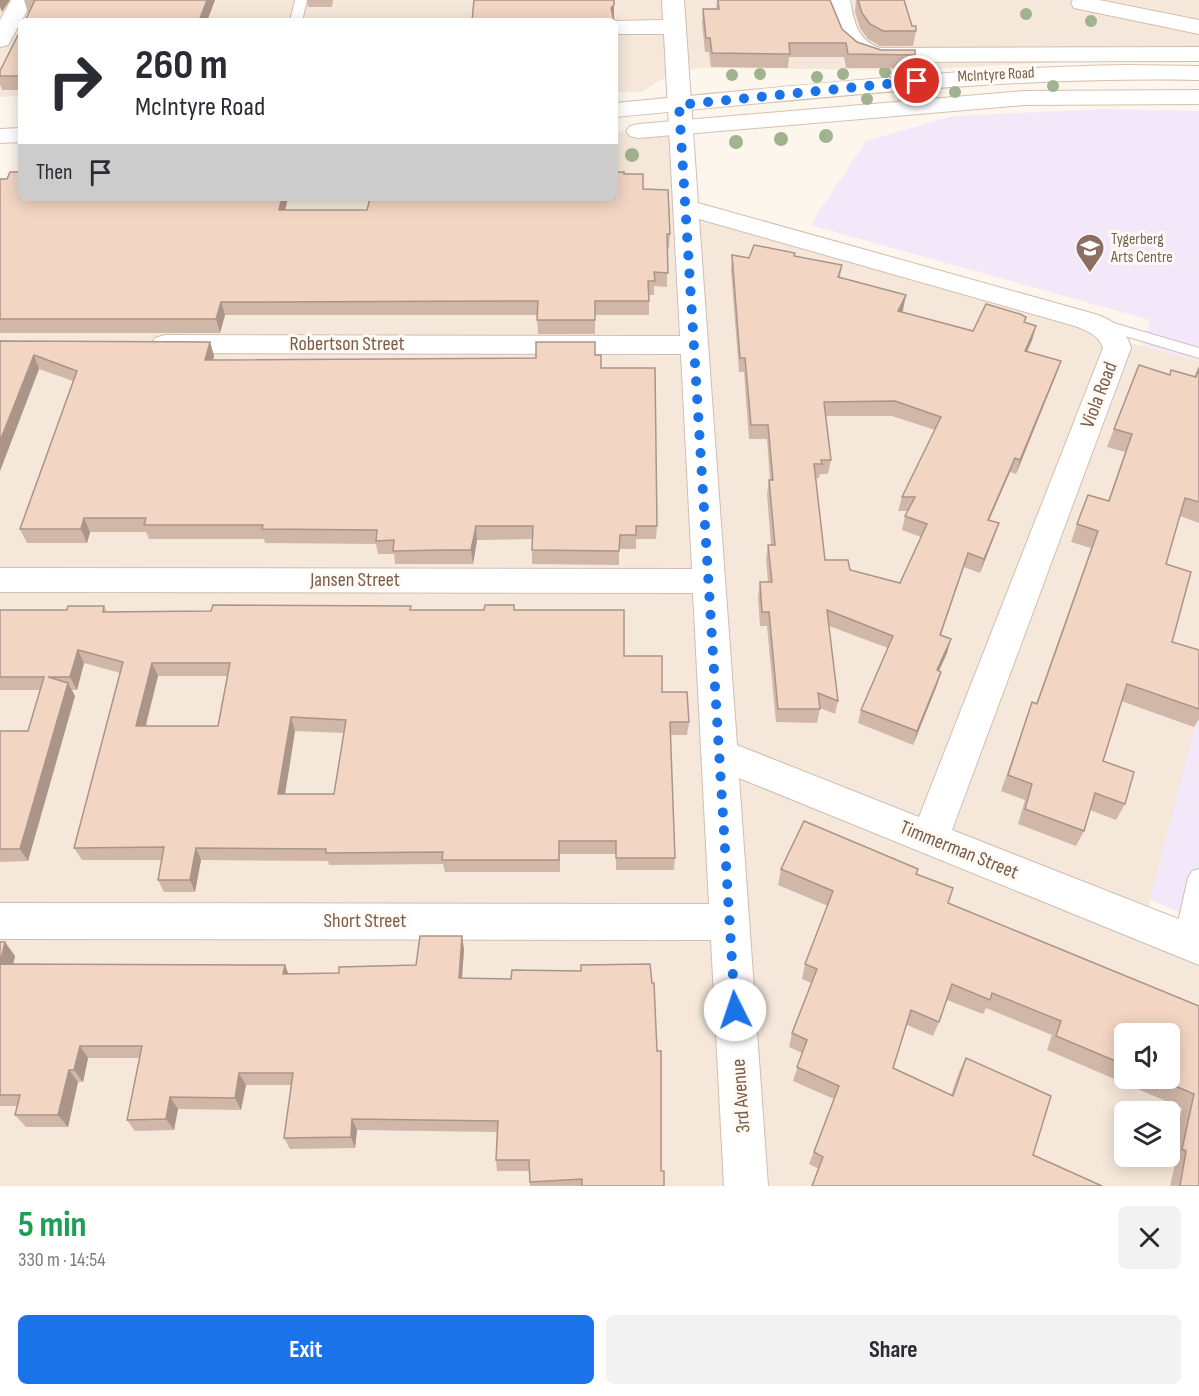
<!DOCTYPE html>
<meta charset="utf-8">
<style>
:root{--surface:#fff;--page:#f2f2f3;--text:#2b2b33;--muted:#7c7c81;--accent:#1a73e8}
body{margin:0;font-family:"Sofia Sans Condensed",sans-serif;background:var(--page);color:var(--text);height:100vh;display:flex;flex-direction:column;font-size:22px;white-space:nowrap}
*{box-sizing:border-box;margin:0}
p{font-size:20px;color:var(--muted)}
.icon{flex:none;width:33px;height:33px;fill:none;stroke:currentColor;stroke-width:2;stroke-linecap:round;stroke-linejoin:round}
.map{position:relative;height:1186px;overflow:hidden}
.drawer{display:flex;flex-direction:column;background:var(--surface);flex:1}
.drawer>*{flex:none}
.hud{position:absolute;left:18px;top:18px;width:600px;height:183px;border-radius:9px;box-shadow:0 3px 15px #0003;background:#fff;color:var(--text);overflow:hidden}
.controls{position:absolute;left:1114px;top:1023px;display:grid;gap:12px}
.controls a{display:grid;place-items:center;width:66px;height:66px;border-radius:9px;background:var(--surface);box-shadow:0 3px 15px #0003;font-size:30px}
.pin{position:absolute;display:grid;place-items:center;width:51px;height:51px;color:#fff;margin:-26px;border:3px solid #fff;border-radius:50%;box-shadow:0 2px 6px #0007}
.me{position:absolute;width:66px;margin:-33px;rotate:356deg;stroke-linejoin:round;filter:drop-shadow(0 0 4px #0008)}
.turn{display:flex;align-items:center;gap:21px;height:126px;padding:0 18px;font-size:27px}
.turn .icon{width:78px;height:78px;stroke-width:2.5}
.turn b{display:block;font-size:42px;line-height:51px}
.then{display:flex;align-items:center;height:57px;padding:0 18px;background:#0003;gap:12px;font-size:22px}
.round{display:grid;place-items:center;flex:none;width:63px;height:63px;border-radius:9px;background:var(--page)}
.headline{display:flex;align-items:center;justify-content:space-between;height:102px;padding:0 18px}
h1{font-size:36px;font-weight:700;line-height:45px;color:#1e9e55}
.action{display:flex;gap:12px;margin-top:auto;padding:12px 18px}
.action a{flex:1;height:69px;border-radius:9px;background:var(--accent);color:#fff;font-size:24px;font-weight:700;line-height:69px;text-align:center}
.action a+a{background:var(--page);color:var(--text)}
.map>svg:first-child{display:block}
</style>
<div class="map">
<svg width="1199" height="1186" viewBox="0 0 1199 1186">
<rect width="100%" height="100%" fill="#fdf6ec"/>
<!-- residential -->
<g fill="#f5e8da" fill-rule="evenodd">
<path d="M 0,0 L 1199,0 L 1199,62 L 1079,61 L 914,70 L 696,68 L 660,80 L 642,92 L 615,92 L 615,21 L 21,21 L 21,96 L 0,97 Z"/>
<path d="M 683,128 L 687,208 L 1084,321 L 1112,338 L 1199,361 L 1199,712 L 1143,929 L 1199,951 L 1199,1186 L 0,1186 L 0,249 L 115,198 L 615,198 L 615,133 ZM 1125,1034 L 1170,1034 L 1170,1078 L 1125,1078 ZM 1125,1112 L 1170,1112 L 1170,1156 L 1125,1156 Z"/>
</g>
<!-- education -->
<g fill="#f3e8fa">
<path d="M 1105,109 L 1199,111 L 1199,361 L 1142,346 L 1150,320 L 810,225 L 866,141 L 953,116 Z"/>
<path d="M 1199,711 L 1199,920 L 1150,900 Z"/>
</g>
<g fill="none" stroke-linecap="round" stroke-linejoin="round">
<!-- lane casing -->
<g stroke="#d1beb0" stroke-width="2">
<g id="lane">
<path d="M 295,0 L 307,0 L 302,21 L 290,21 Z"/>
<path d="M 1100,319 L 1199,348 L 1199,358 L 1095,327 L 1092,324 Z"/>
<path d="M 1199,869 L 1199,926 L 1193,947 L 1185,950 L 1177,947 L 1174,940 L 1188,878 L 1192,871 Z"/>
</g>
</g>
<!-- street casing -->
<g stroke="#d1beb0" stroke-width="2">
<g id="street">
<path d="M 11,0 L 33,0 L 8,45 L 0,47 L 0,20 Z"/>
<path d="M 662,0 L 684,0 L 698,203 L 1095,314 C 1113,320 1126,329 1131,348 L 952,830 L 1199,927 L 1199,965 L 739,778 L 768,1186 L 724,1186 L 711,940 L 0,939 L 0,903 L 709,904 L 693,593 L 0,592 L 0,568 L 692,569 L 681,354 L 165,353 L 155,350 L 151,344 L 155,338 L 165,335 L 680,336 L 664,34 L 615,34 L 615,21 L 613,21 L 663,20 ZM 699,219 L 1075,326 C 1087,331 1099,335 1103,348 L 919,817 L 737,745 Z"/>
<path d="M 828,0 L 850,0 C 854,22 857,40 880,48 L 1199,47 L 1199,61 L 879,62 C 842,53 834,36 828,0 Z"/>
<path d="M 1073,0 L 1099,0 L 1199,20 L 1199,34 L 1074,8 L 1071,3 Z"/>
</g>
</g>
<!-- secondary casing -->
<g stroke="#d6c0b0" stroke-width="2">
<g id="secondary">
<path d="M 1126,65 L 1199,66 L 1199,80 C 1003,76 810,99 615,117 L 615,103 C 785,87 955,68 1126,65 Z"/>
<path d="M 1199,90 L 1199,104 L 1024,105 L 638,138 L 630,136 L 626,131 L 630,126 L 638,124 L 1024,91 Z"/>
<path d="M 21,128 L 21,142 L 0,143 L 0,129 Z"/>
</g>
</g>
<!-- lane -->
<use href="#lane" fill="#fff" fill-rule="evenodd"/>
<!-- street -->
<use href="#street" fill="#fff" fill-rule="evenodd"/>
<!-- secondary -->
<use href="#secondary" fill="#fff" fill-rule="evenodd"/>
</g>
<!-- trees -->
<g fill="#a0b28e">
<circle cx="1026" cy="14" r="6"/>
<circle cx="1091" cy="21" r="6"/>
<circle cx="885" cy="72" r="6"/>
<circle cx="760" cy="74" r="6"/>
<circle cx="843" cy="74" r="6"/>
<circle cx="732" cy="75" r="6"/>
<circle cx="817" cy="77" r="6"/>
<circle cx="1053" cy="86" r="6"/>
<circle cx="955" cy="92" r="6"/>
<circle cx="914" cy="95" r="6"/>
<circle cx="867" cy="99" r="6"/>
<circle cx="826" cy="136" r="7"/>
<circle cx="781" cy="139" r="7"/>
<circle cx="736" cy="142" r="7"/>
<circle cx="632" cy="155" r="7"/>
</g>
<!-- wall -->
<g fill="#d1b7a8" fill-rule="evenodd">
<path d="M 24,0 L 215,0 L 207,21 L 28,13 Z"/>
<path d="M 307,0 L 333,0 L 332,7 L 308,7 Z"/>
<path d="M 717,0 L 830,0 L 842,29 L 857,42 L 881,50 L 915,55 L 912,68 L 846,68 L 844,57 L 789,57 L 788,68 L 711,67 L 709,52 L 705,52 L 702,23 L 703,9 L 716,9 Z"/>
<path d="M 856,0 L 904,0 L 912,26 L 916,31 L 913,46 L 880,46 L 868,39 L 860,28 L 855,12 Z"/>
<path d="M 21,29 L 21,90 L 2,90 L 0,84 L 0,71 Z"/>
<path d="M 624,174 L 643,189 L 670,234 L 669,248 L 667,248 L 667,287 L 654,286 L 654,295 L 649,295 L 649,315 L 595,315 L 595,334 L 538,334 L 537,315 L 225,315 L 220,333 L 0,333 L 0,179 L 21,198 L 288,198 L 285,210 L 367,210 Z"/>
<path d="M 732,255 L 749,258 L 795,256 L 842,265 L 840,277 L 906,295 L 902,312 L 973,331 L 1024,322 L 1036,326 L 1032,340 L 1027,352 L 1056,375 L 1016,474 L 1010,472 L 989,520 L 999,523 L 994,537 L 980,573 L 964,567 L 941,635 L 951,639 L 947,653 L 939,671 L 941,672 L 937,685 L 913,745 L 858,723 L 861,710 L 888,648 L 829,626 L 838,701 L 835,714 L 820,708 L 817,723 L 776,722 L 767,626 L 760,626 L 758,596 L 760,582 L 768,582 L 766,559 L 768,545 L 771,545 L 767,494 L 769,480 L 770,480 L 767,439 L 749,439 L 744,372 L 739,372 L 731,270 ZM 826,416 L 892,416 L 935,430 L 902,497 L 898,511 L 908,511 L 905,516 L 902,530 L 921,537 L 900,583 L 850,570 L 825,560 L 816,478 L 819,478 L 820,474 L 828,474 L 831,460 Z"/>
<path d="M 0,341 L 210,342 L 214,356 L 213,360 L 536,358 L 595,355 L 601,368 L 657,526 L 656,539 L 636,539 L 636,549 L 619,549 L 619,565 L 532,564 L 532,539 L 477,540 L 473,564 L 395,564 L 394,554 L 378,554 L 376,544 L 265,543 L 264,539 L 149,539 L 146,532 L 90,532 L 87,543 L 27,543 L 20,529 L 73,381 L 39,369 L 0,471 Z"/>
<path d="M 1139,365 L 1169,375 L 1194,377 L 1199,366 L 1199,523 L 1180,516 L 1166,564 L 1172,642 L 1199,650 L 1199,719 L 1194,727 L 1121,701 L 1103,761 L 1125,804 L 1116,820 L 1090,810 L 1084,831 L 1076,846 L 1018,824 L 1025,800 L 1001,791 L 1026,719 L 1032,702 L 1036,704 L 1091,548 L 1071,542 L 1081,512 L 1088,495 L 1108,501 L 1125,452 L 1107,447 Z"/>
<path d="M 104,606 L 107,612 L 211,611 L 411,606 L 411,610 L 514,610 L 624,656 L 662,692 L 689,722 L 687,735 L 670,735 L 675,858 L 674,870 L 616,870 L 616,854 L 560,854 L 560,872 L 445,872 L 443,864 L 329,865 L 328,861 L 201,860 L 195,892 L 164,892 L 158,880 L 162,860 L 82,860 L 74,848 L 120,673 L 84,663 L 77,690 L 72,690 L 75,696 L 28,861 L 0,862 L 0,731 L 28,731 L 40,690 L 0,690 L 0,610 L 67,610 ZM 158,676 L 227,676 L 218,726 L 146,726 ZM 295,731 L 344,733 L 334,794 L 285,794 Z"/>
<path d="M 781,869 L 916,874 L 948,903 L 1199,1006 L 1199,1186 L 1170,1186 L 1175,1164 L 1170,1161 L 1182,1108 L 1047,1050 L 1052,1035 L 986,1008 L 983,1014 L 947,1000 L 939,1022 L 933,1036 L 907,1025 L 893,1068 L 951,1095 L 959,1072 L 966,1058 L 1051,1096 L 819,1169 L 809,1164 L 834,1099 L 793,1081 L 802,1053 L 789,1047 L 792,1033 L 811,983 L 802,979 L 805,964 L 828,906 L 778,885 ZM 1125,1034 L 1170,1078 L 1125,1078 Z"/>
<path d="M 0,942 L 15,956 L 13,964 L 285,965 L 288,974 L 339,973 L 416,965 L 464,949 L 462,978 L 661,1171 L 664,1186 L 530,1186 L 530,1171 L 497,1171 L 496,1160 L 497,1132 L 357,1130 L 355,1148 L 290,1149 L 284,1138 L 291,1085 L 246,1085 L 241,1110 L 178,1109 L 174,1130 L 135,1131 L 127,1120 L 140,1058 L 88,1058 L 83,1082 L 78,1082 L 68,1127 L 26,1127 L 15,1115 L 17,1106 L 0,1106 Z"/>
</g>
<!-- shaded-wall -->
<g fill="#aa9588">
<path d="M 0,0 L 10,0 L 2,12 L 0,7 Z"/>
<path d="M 207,0 L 215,0 L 207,21 L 199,21 Z"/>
<path d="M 614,5 L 614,19 L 611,21 L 611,8 Z"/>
<path d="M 282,198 L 288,198 L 282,223 L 279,210 Z"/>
<path d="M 906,295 L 903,310 L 896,325 L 898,311 Z"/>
<path d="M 221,302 L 225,315 L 220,333 L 216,319 Z"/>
<path d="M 1036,326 L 1032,340 L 1021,365 L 1025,351 Z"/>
<path d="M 210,342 L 214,356 L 209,374 L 205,360 Z"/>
<path d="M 34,355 L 39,369 L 0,471 L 0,441 Z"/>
<path d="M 1061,361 L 1056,375 L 1016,474 L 1020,460 Z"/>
<path d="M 1015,458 L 1010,472 L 983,534 L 988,520 Z"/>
<path d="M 84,518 L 90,532 L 87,543 L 81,529 Z"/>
<path d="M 999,523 L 994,537 L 980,573 L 984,559 Z"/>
<path d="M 476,526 L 477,540 L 473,564 L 471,550 Z"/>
<path d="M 951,639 L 947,653 L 933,684 L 937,670 Z"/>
<path d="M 78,650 L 84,663 L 77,690 L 70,677 Z"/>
<path d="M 152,663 L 158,676 L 142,739 L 136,726 Z"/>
<path d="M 941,672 L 937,685 L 913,745 L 917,731 Z"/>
<path d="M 68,683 L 75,696 L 28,861 L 20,849 Z"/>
<path d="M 291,717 L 295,731 L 283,807 L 278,794 Z"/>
<path d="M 196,848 L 201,860 L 195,892 L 190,880 Z"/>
<path d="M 462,936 L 464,949 L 461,991 L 459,978 Z"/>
<path d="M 5,942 L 15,956 L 10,978 L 0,964 Z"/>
<path d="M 285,965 L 290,978 L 283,974 Z"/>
<path d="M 80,1046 L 88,1058 L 83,1082 L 74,1070 Z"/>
<path d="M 69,1070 L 78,1082 L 68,1127 L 58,1115 Z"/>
<path d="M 239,1073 L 246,1085 L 241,1110 L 235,1098 Z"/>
<path d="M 170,1097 L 178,1109 L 174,1130 L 166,1119 Z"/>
<path d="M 352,1119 L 357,1130 L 355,1148 L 351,1137 Z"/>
</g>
<!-- building -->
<g fill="#f3d5c3" stroke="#aa9588" stroke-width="1.5" fill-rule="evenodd">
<path d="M 35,0 L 207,0 L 199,21 L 25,21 Z"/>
<path d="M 474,0 L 614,0 L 614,5 L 611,8 L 614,21 L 472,21 Z"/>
<path d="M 718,0 L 830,0 L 842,29 L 857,42 L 881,50 L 915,50 L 915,55 L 848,54 L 846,43 L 789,43 L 790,54 L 712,53 L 710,38 L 706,38 L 703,9 L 719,9 Z"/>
<path d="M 858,0 L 904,0 L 912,26 L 916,26 L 916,31 L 883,31 L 870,24 L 862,13 Z"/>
<path d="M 21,29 L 21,76 L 0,76 L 0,71 Z"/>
<path d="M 10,172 L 21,172 L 21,198 L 282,198 L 279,210 L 367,210 L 370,198 L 615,198 L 615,172 L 624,172 L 624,174 L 643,174 L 643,189 L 668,190 L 670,234 L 667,234 L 668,273 L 654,272 L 655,281 L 648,281 L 649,301 L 595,301 L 595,320 L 537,320 L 538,301 L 221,302 L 216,319 L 0,319 L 0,179 L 7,179 Z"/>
<path d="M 754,245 L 795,253 L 794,256 L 842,265 L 838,277 L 906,295 L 898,311 L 973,331 L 986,304 L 1020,314 L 1026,317 L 1024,322 L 1036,326 L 1025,351 L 1061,361 L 1020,460 L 1015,458 L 988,520 L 999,523 L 984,559 L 968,553 L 940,635 L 951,639 L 937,670 L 941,672 L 917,731 L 861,710 L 893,636 L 827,610 L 838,701 L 818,693 L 820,709 L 778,709 L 769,612 L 762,612 L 760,582 L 772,582 L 768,545 L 775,545 L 769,480 L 773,480 L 768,425 L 751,425 L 745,358 L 740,358 L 732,255 L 749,258 ZM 895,401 L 941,417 L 902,497 L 915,497 L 905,516 L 927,524 L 900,583 L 850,570 L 848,560 L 825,560 L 814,464 L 822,464 L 821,460 L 831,460 L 824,402 Z"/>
<path d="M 0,341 L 210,342 L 205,360 L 536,358 L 536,342 L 595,342 L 595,355 L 601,355 L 601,368 L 655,368 L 657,526 L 636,526 L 636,535 L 620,535 L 619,551 L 532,550 L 533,526 L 476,526 L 471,550 L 445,550 L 393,551 L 394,540 L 376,541 L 377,530 L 262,529 L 263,525 L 144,525 L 146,518 L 84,518 L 81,529 L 20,529 L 77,371 L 34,355 L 0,441 Z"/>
<path d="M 1139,365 L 1170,375 L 1171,370 L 1196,377 L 1199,368 L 1199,502 L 1185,498 L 1166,564 L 1191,572 L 1172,642 L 1199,650 L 1199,709 L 1127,684 L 1103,761 L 1134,772 L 1125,804 L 1095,793 L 1084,831 L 1025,809 L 1032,784 L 1008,775 L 1032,702 L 1037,704 L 1098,531 L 1077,524 L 1088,495 L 1109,501 L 1132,434 L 1114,429 Z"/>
<path d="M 213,605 L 411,606 L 410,610 L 484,610 L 485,605 L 514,605 L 514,610 L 624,610 L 624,656 L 662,656 L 662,692 L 687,692 L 689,722 L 670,722 L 675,858 L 616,858 L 616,841 L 559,841 L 559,860 L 442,860 L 443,852 L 326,853 L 326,849 L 196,848 L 190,880 L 158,880 L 164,847 L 74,848 L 123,662 L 78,650 L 70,677 L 48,677 L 68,683 L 20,849 L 0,849 L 0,731 L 28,731 L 44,677 L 0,677 L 0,610 L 67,610 L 68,606 L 104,606 L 103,612 L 211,611 ZM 152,663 L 230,663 L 218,726 L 136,726 ZM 291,717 L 346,720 L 334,794 L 278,794 Z"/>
<path d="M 804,821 L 918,869 L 916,874 L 953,888 L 948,903 L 1199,1006 L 1199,1186 L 1180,1186 L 1186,1151 L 1182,1149 L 1194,1094 L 1156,1078 L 1170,1078 L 1170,1034 L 1125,1034 L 1125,1065 L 1056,1036 L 1061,1021 L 992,993 L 990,1000 L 952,984 L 939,1022 L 911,1010 L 893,1068 L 953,1096 L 966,1058 L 1051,1096 L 1033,1155 L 1102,1186 L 812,1186 L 823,1157 L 814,1152 L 839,1086 L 797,1067 L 807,1040 L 792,1033 L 817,969 L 805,964 L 833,891 L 781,869 Z"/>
<path d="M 420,936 L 462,936 L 459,978 L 511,979 L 512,970 L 581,971 L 581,965 L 650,964 L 652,983 L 654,983 L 657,1051 L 661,1051 L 661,1171 L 664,1171 L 664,1186 L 582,1186 L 582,1179 L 530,1182 L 529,1160 L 496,1160 L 498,1121 L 352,1119 L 351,1137 L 284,1138 L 293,1073 L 239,1073 L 235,1098 L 170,1097 L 166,1119 L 127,1120 L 142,1046 L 80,1046 L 74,1070 L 69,1070 L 58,1115 L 15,1115 L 20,1095 L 0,1095 L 0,964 L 285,965 L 283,974 L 339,973 L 339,967 L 416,965 Z"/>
<path d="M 0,942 L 5,942 L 0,964 Z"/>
</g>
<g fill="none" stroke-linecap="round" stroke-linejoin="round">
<!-- route -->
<path stroke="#1a73e8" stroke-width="10" stroke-dasharray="0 18" d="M 735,1010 L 679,105 L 917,81"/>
</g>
<!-- icons -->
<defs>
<g id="school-pin" transform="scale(1.5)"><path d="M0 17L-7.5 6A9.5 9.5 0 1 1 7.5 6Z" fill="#8d6e63" stroke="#fffaf3"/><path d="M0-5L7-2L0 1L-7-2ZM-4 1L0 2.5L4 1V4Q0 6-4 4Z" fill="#fff"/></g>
</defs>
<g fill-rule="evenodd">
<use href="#school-pin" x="1090" y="248"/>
</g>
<g text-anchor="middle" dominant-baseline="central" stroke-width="6" stroke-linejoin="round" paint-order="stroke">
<!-- far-street labels -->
<g font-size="16" fill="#7a5c4d" stroke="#fffaf3">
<text transform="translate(996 75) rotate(-3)">McIntyre Road</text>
</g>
<!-- far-education labels -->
<g font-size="16" fill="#785e54" stroke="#fffaf3" text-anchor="start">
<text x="1111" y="239">Tygerberg<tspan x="1111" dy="18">Arts Centre</tspan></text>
</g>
<!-- street labels -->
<g font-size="20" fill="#7a5c4d" stroke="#fffaf3">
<text x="347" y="344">Robertson Street</text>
<text transform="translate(1099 395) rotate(-69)">Viola Road</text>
<text x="355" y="580">Jansen Street</text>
<text transform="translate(959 850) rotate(22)">Timmerman Street</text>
<text x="365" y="921">Short Street</text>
<text transform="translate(741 1096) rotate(-94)">3rd Avenue</text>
</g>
</g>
</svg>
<div class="controls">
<a><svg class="icon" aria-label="sound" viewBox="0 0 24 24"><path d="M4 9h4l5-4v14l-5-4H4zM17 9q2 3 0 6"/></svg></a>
<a><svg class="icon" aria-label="layers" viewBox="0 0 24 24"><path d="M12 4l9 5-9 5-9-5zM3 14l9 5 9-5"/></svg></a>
</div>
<div class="pin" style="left:917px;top:81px;background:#d93025"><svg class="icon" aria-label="arrive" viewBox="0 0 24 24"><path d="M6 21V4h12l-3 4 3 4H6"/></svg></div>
<svg class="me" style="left:735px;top:1010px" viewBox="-20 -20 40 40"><circle r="19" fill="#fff"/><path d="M0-13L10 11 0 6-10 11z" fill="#1a73e8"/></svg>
<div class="hud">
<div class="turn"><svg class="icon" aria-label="right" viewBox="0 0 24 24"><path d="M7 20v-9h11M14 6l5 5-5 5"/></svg><div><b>260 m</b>McIntyre Road</div></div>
<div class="then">Then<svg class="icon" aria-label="arrive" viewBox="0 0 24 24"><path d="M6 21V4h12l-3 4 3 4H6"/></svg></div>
</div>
</div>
<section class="drawer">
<div class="headline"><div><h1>5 min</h1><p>330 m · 14:54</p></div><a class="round"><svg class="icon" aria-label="close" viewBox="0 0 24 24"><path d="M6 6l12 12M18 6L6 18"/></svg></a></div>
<div class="action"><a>Exit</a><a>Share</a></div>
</section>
